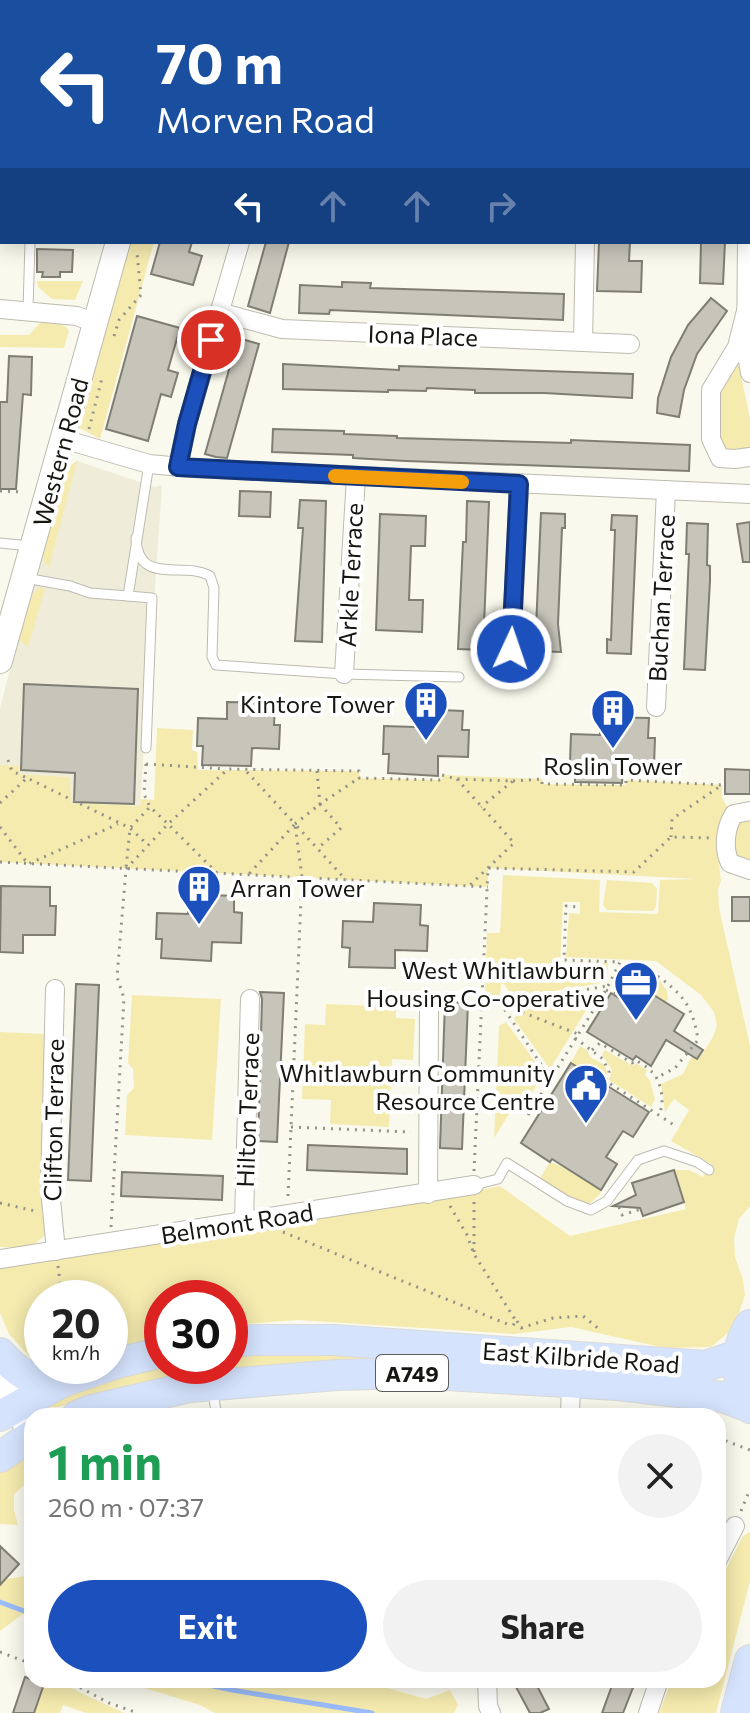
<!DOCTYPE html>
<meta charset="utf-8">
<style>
:root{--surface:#fff;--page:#f2f2f2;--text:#222;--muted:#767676;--accent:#1b50bd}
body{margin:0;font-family:Commissioner,sans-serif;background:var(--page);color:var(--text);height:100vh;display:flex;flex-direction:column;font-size:30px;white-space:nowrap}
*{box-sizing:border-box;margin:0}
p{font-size:26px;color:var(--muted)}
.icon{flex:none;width:44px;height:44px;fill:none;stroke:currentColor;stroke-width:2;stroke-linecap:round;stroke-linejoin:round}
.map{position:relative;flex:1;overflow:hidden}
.panel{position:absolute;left:24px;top:1408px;width:702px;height:280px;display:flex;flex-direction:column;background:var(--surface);border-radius:24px;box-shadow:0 4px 20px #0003}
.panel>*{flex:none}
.banner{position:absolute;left:0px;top:0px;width:750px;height:244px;box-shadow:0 4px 20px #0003;background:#1a4fa0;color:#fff;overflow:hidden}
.speed{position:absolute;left:24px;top:1280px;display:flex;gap:16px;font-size:40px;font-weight:700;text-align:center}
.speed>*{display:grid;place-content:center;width:104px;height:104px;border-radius:50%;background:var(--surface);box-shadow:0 4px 20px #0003;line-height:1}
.speed small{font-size:20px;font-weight:400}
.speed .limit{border:12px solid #d22;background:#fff;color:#111}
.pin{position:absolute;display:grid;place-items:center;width:68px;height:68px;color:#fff;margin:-34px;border:4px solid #fff;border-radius:50%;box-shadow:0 2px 8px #0007}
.me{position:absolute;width:88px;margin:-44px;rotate:3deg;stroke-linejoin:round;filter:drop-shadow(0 0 6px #0008)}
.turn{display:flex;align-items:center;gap:28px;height:168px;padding:0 24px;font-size:36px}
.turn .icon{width:104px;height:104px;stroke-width:2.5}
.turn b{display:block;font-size:56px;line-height:68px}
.lanes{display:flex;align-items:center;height:76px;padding:0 24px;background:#0003;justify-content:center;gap:40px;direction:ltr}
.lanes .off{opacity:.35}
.round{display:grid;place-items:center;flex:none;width:84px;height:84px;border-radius:42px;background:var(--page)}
.head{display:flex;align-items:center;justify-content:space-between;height:136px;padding:0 24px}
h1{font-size:48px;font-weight:700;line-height:60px;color:#1e9e55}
.primary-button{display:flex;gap:16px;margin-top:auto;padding:16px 24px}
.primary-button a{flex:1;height:92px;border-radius:48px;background:var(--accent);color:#fff;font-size:32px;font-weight:700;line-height:92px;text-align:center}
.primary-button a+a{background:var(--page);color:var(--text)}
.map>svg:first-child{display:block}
</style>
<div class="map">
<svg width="750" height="1713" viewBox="0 0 750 1713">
<rect width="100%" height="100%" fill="#faf9ed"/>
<!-- built -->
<path fill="#efecd9" d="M 77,461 L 155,487 L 162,485 L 140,806 L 70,803 L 70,777 L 19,774 L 18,766 L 0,765 L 0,709 L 20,629 L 69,466 Z"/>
<!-- green -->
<g fill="#f5ebaf">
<path d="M 123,242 L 154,242 L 100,439 L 80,428 L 76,414 Z"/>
<path d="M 37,281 L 83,281 L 75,300 L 52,299 L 38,287 Z"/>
<path d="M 40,323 L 57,323 L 66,327 L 69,331 L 64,348 L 0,347 L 0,335 L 29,335 Z"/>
<path d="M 736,365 L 739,366 L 750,419 L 750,448 C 717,465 719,434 719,413 C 719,404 718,394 722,387 C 725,379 731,372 736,365 Z"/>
<path d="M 77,461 L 49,567 L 44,562 L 42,552 C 49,528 56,474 77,461 Z"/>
<path d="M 40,587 L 45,589 L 28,647 L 19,640 C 21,621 25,598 40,587 Z"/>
<path d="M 157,728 L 193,730 L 192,750 L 197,752 L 198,770 L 359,771 L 360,778 L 441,780 L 442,775 L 542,779 L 543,784 L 625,785 L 626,780 L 722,785 L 722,798 L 728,808 L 718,855 L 721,881 L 718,889 L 719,908 L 750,1046 L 750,1206 L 739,1219 L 734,1238 L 735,1257 L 743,1280 L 745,1295 L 739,1313 L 728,1333 L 711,1347 L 665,1348 L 571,1327 L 514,1334 L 298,1320 L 230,1325 L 230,1298 L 162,1298 L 162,1339 L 110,1350 L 110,1298 L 42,1298 L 42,1357 L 29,1356 L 9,1334 L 0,1313 L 0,1265 L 436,1200 L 500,1186 L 570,1236 L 686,1209 L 674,1170 L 689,1170 L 703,1177 L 711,1164 L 671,1141 L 689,1110 L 674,1099 L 665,1112 L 661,1084 L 683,1074 L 691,1058 L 702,1054 L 713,1037 L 717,1025 L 714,1012 L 701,995 L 656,961 L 566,957 L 569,913 L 580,914 L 580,902 L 563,902 L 560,966 L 574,967 L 575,963 L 608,963 L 607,982 L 512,998 L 505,985 L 501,983 L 500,999 L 489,998 L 485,994 L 487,933 L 500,933 L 503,875 L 600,880 L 599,912 L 658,914 L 660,880 L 697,879 L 488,868 L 488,887 L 0,862 L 0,765 L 19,766 L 19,774 L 70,777 L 71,803 L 140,806 L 141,799 L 154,800 Z"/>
<path d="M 750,821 L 750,861 L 737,858 C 733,848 734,833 738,823 Z"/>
<path d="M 607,880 L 652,883 L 657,889 L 656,906 L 653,911 L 607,910 L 603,905 Z"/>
<path d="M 640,974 L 658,978 L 667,991 L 668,999 L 666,1003 L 649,992 L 639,1010 L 623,1000 L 621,993 L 633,977 Z"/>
<path d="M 598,991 L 550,1069 L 514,1019 L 520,1004 Z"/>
<path d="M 132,995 L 221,999 L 212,1140 L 125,1135 L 127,1095 L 134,1088 L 133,1069 L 128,1063 Z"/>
<path d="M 326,1004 L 396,1007 L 396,1018 L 415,1019 L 413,1060 L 392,1059 L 389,1127 L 330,1124 L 331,1100 L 302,1099 L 305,1024 L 325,1025 Z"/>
<path d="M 506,1022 L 544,1074 L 523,1107 L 516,1103 L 494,1138 L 499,1026 Z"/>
<path d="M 0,1032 L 44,1034 L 47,1105 L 46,1234 L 31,1248 L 0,1247 Z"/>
<path d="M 580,1046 L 587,1050 L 590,1057 L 605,1065 L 607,1073 L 603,1083 L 571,1063 Z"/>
<path d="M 605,1050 L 633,1066 L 635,1063 L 647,1070 L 645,1075 L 650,1081 L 655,1099 L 651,1107 L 609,1080 L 612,1070 L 602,1055 Z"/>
<path d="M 550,1162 L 566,1168 L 601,1190 L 600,1194 L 588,1205 L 568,1200 L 539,1180 Z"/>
<path d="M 230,1350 L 503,1362 L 116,1392 L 58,1407 L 41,1407 L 81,1386 L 162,1366 L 230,1366 Z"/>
<path d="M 32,1453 L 32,1478 L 14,1494 L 14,1510 L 18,1525 L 0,1524 L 0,1473 Z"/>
<path d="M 750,1532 L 750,1581 L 716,1713 L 659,1713 L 672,1680 L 718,1680 L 718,1585 L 743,1536 Z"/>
<path d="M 25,1576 L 32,1581 L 32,1607 L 0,1631 L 0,1580 Z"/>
<path d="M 46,1680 L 54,1680 L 124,1713 L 86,1713 L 63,1705 L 60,1713 L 34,1713 Z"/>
<path d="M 118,1680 L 359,1680 L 426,1699 L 450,1690 L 458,1705 L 454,1713 L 215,1713 L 200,1705 Z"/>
</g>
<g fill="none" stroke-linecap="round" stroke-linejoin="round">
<!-- stream -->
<g stroke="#9bbcfa" stroke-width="5">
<path d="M 0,1602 L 32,1614"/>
<path d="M 185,1680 L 232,1690 L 372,1713"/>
</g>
</g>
<!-- building -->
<g fill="#c7c5ba" stroke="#7f7e74" stroke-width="2">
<path d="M 160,242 L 192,242 L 189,252 L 202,256 L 193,285 L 151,274 Z"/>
<path d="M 266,242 L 289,242 L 270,313 L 248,306 Z"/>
<path d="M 599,242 L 630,242 L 629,261 L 642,261 L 641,292 L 597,291 Z"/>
<path d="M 701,242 L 725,242 L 723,284 L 700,283 Z"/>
<path d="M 37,249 L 73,250 L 72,272 L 60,272 L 60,277 L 42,277 L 43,272 L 37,272 Z"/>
<path d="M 342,282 L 371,283 L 370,288 L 564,294 L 563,320 L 330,310 L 329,314 L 299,313 L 300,285 L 342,287 Z"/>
<path d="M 711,298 L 727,311 L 697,354 L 684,390 L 679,417 L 657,413 L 658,398 L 671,357 L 688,325 Z"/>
<path d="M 137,316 L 180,328 L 168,370 L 178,373 L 171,397 L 161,394 L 148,441 L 106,429 Z"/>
<path d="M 238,338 L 259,344 L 227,458 L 216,457 L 205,454 Z"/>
<path d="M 9,356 L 32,357 L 31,395 L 23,394 L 16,489 L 0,489 L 0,402 L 7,402 Z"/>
<path d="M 283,364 L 399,370 L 399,366 L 633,374 L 632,398 L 544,393 L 475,393 L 475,390 L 427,388 L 426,391 L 388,390 L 388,392 L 283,389 Z"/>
<path d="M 273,429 L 344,431 L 344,434 L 397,436 L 397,438 L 571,443 L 571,440 L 690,445 L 689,471 L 406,461 L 353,458 L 353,455 L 272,452 Z"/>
<path d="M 240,491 L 271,492 L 270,517 L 239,516 Z"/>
<path d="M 300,500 L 326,501 L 322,642 L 295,641 L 303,528 L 298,528 Z"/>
<path d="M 467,501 L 489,502 L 483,650 L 458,649 L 463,542 L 466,542 Z"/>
<path d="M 541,513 L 565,514 L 565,528 L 562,528 L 558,624 L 561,652 L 535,651 Z"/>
<path d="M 380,514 L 426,516 L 425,546 L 411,546 L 409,600 L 423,600 L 422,632 L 376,630 Z"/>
<path d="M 612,515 L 637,516 L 631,654 L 607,653 L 607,639 L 611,640 L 615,530 L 611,530 Z"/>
<path d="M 750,522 L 750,562 L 743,562 L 737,524 Z"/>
<path d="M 687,523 L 708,524 L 707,565 L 710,566 L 710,581 L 705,670 L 684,669 L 689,554 L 686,554 Z"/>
<path d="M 24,684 L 138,689 L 134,804 L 74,802 L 75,773 L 21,770 Z"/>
<path d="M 227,702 L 275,703 L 274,725 L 280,725 L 279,749 L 252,748 L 251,766 L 202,765 L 203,746 L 197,746 L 198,718 L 227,719 Z"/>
<path d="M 416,709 L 463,711 L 462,730 L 469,730 L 468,757 L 438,756 L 438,776 L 388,773 L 389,754 L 383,754 L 384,726 L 415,727 Z"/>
<path d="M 600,717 L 649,718 L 648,738 L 655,738 L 654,765 L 623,764 L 622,783 L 575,782 L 575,762 L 570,762 L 571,734 L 600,735 Z"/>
<path d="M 725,769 L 750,770 L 750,794 L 725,794 Z"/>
<path d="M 1,886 L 50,887 L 50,906 L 56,906 L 55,935 L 23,935 L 23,953 L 0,952 Z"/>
<path d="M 189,894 L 234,896 L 234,912 L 242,913 L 241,943 L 212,942 L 211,961 L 161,958 L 162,939 L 156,939 L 157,913 L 188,914 Z"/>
<rect x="732" y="897" width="18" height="24"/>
<path d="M 374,903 L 421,905 L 420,925 L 428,926 L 427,951 L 395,950 L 395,968 L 349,967 L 350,948 L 342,947 L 343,921 L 373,922 Z"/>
<path d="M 76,984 L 99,985 L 91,1181 L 68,1180 Z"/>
<path d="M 260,992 L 284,993 L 277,1142 L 258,1141 L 262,999 Z"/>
<path d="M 649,992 L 684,1014 L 674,1031 L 703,1050 L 697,1059 L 666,1040 L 651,1066 L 636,1056 L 633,1060 L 587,1032 L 611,993 L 639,1010 Z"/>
<path d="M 445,1002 L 468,1003 L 462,1149 L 440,1148 Z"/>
<path d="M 571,1063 L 649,1112 L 633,1137 L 623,1131 L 606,1157 L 617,1164 L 601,1190 L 552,1159 L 550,1162 L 521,1143 Z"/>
<path d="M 308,1145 L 407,1149 L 407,1174 L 307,1170 Z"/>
<path d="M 674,1170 L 684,1202 L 643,1216 L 640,1208 L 613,1206 L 636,1195 L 632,1183 Z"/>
<path d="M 122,1172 L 223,1176 L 222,1200 L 121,1196 Z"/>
<path d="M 0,1546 L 19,1564 L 0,1585 Z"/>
<path d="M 25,1677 L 44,1684 L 34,1713 L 13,1713 Z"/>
<path d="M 529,1680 L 534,1680 L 549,1709 L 540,1713 L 530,1713 L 516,1687 Z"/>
<path d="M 614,1680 L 636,1680 L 623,1713 L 602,1713 Z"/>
</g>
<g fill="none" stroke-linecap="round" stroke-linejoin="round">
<!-- service casing -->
<g stroke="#bdbbb0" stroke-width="11">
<g id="service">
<path d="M 28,310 L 30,242"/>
<path d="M 136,538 C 138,587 183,560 210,576 L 214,588 L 212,657 L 216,665 L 344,674 L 459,677"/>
<path d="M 0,543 L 30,546"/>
<path d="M 25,578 L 70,586 L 90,593 L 128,596 L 149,464"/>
<path d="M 128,596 L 152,598 L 146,748"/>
<path d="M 474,1185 L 498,1179 L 507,1163 L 567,1201 L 591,1210 L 607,1201 L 638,1160 L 664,1151 L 697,1162 L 709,1170"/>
<path d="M 212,1388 L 217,1416"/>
</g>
</g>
<!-- minor casing -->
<g stroke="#bdbbb0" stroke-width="20">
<g id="minor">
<path d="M 680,0 L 681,2"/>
<path d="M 291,2 L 291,0"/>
<path d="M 496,2 L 496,0"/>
<path d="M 747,242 L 746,349 L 750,373"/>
<path d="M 747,307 L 737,347 L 711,390 L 711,439 L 720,458 L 735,459 L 750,457"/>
<path d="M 0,309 L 77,316 L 95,323"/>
<path d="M 219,312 L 282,329 L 630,344"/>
<path d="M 583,342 L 585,242"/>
<path d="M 63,439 L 149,464 L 192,468 L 750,494"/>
<path d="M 178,467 L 187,424 L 240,242"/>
<path d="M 344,674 L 356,477"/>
<path d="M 510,677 L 519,484"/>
<path d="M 656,707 L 666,490"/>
<path d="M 750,811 L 734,814 C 725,828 723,848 730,863 L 750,870"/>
<path d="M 55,989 L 50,1189 L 56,1251"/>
<path d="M 428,1194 L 429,1011"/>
<path d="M 244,1221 L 250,999"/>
<path d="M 0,1259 L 474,1185"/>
<path d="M 570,1416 L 571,1382"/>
<path d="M 718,1559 L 735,1526"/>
<path d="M 487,1680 L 488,1706 L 491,1713"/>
<path d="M 648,1713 L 659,1680"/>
</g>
</g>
<!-- tertiary casing -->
<g stroke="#bdbbb0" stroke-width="26">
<g id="tertiary">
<path d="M 178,2 L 178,0"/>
<path d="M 0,661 L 118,242"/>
<path d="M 0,1377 L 15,1408 L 32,1435"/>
</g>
</g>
<!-- primary casing -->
<g stroke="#dadad9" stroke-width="32">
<g id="primary">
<path d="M 750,1325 C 733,1351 736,1383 750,1408"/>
<path d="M 230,1342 L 253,1340 L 334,1340 L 706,1366 L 738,1355"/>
<path d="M 0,1353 C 20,1376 32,1381 62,1382"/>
<path d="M 110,1365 L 162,1352"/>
<path d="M 0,1416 L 62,1382 L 108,1366"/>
<path d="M 77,1416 L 91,1410 L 190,1387 L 337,1375 L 409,1373 L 617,1385 L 723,1397 L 749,1407"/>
<path d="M 0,1457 L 32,1435"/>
<path d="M 736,1713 L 750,1660"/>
</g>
</g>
<!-- path -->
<g stroke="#93928a" stroke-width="3" stroke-dasharray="2 6" stroke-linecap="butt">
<path d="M 0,30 L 2,30"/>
<path d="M 114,336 L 119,320 L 141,295 L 137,253"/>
<path d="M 89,429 L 102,378"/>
<path d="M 0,491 L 24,492"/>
<path d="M 8,760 L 12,771 L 27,778"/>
<path d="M 146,764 L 226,769"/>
<path d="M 146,764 L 144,794 L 150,807"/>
<path d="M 317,771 L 320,804 L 359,778"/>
<path d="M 247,772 L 295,824 L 248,875"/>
<path d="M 457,779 L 514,843 L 469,886"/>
<path d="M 513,781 L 542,779 L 542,784 L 626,785 L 626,780 L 722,785 L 672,819 L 671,837"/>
<path d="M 0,803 L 27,778 L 130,828 L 148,845"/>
<path d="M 295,824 L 320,804 L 341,828 L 317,849"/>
<path d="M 0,827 L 28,864 L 118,824"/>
<path d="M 0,862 L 488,887"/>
<path d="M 217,873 L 168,824 L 228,769 L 359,771 L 359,778 L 441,780 L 442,775 L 457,779 L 513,781 L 481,807"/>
<path d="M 606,990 L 618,995 L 632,975 L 653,973 C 681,992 693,1005 698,1040 L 675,1068 L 656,1078"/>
<path d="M 484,1002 L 501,1004 L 578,1034"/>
<path d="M 575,1038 L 603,1059 L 609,1072 L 606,1081 L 677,1127"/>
<path d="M 592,1050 L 600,1043 L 632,1063 L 636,1060 C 641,1064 648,1067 652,1072 C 661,1080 666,1105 658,1115"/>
<path d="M 533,1075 L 550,1078"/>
<path d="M 550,1078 L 501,1004 L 607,986"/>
<path d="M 528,1115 L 606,990 L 620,962 L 564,960 L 566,906 L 580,907"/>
<path d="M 291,1127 L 411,1132"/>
<path d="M 474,1171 L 488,868 L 634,872 L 671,837 L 712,838"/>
<path d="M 288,1196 L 302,877 L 295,824 L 346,880"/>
<path d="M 474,1202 L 474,1254"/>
<path d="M 0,1203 L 35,1211"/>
<path d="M 450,1206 L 467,1235 L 474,1254 L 516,1321 L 512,1327"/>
<path d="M 619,1207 L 622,1215 L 641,1209"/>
<path d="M 111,1227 L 124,998 L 117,977 L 126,869 L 168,824 L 150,807 L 130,828 L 126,869"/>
<path d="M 283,1232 L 512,1326"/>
<path d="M 58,1266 L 62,1298"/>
<path d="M 517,1321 L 521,1328 L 553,1318 L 583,1316 L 599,1329"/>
<path d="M 718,1438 L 750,1450"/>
<path d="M 741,1511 L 750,1489"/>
<path d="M 0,1652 L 32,1664"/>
<path d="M 66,1680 L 109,1703 L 138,1713"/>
</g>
<!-- service -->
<use href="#service" stroke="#fff" stroke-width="9"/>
<!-- minor -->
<use href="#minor" stroke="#fff" stroke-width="18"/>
<!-- tertiary -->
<use href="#tertiary" stroke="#fff" stroke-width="24"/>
<!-- primary -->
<use href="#primary" stroke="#d5e3fd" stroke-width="30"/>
</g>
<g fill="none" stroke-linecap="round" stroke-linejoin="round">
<!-- route casing -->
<g stroke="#12347b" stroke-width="20">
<path id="route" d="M 211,340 L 187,424 L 178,467 L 519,484 L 511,649"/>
</g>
<!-- route -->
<use href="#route" stroke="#1b50bd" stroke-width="14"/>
<!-- slow -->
<path stroke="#f59e0b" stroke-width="14" d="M 335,476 L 462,482"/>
</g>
<!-- icons -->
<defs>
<g id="building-pin" transform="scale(2.3)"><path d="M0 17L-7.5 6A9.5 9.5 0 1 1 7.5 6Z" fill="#1b50bd" stroke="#fff"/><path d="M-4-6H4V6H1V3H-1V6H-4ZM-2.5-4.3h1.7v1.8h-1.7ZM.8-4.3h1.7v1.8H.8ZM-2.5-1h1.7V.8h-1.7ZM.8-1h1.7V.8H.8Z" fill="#fff"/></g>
<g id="office-pin" transform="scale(2.3)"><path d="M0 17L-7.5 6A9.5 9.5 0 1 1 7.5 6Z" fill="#1b50bd" stroke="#fff"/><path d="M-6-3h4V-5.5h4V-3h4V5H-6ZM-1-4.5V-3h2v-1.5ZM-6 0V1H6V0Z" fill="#fff"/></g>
<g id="civic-pin" transform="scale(2.3)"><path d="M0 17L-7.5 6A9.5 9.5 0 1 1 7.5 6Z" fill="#1b50bd" stroke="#fff"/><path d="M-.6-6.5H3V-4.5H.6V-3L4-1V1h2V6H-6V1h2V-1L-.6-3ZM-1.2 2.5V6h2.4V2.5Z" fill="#fff"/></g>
</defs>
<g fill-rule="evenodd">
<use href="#building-pin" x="426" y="703"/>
<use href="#building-pin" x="613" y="711"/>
<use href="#building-pin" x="199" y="887"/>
<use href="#office-pin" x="636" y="983"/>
<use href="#civic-pin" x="586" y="1086"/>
</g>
<g text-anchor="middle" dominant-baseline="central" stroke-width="8" stroke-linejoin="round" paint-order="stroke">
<!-- shield labels -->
<rect fill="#fff" stroke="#5c5c59" stroke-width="2" x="376" y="1355" width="72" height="36" rx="6"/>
<g font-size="22" font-weight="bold" fill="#161612">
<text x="412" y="1373">A749</text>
</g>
<!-- street labels -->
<g font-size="24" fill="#161612" stroke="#fff">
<text transform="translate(423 335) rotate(2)">Iona Place</text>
<text transform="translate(60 452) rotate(-75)">Western Road</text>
<text transform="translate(350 575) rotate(-87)">Arkle Terrace</text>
<text transform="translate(661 598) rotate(-87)">Buchan Terrace</text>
<text transform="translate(247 1110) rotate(-88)">Hilton Terrace</text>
<text transform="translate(53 1120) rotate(-89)">Clifton Terrace</text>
<text transform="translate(237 1223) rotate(-9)">Belmont Road</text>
<text transform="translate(581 1357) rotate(4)">East Kilbride Road</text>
</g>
<!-- poi labels -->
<g font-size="24" fill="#161612" stroke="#fff" text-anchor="end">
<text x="395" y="703">Kintore Tower</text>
<text x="613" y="765" text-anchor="middle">Roslin Tower</text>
<text x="230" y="887" text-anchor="start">Arran Tower</text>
<text x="605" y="969">West Whitlawburn<tspan x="605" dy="28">Housing Co-operative</tspan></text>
<text x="555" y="1072">Whitlawburn Community<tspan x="555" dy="28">Resource Centre</tspan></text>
</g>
</g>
</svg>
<div class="speed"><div>20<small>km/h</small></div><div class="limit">30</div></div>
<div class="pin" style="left:211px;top:340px;background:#d93025"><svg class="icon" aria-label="arrive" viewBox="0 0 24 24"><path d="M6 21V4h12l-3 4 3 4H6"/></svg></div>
<svg class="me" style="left:511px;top:649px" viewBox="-20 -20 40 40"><circle r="17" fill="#1b50bd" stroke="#fff" stroke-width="3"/><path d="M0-11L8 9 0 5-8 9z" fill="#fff"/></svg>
<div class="banner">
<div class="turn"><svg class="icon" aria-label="left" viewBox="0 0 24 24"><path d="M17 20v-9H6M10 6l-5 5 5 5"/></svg><div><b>70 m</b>Morven Road</div></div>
<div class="lanes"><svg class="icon" aria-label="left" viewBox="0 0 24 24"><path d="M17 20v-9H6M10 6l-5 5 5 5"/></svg><svg class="icon off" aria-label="ahead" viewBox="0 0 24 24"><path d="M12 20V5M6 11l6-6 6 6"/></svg><svg class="icon off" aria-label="ahead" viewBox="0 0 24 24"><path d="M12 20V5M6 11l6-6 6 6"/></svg><svg class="icon off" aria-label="right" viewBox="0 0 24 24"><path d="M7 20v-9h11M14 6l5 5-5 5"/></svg></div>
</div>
<section class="panel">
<div class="head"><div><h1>1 min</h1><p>260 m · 07:37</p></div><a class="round"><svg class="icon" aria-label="close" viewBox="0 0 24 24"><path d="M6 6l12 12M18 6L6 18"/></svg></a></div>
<div class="primary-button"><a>Exit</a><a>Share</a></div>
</section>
</div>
